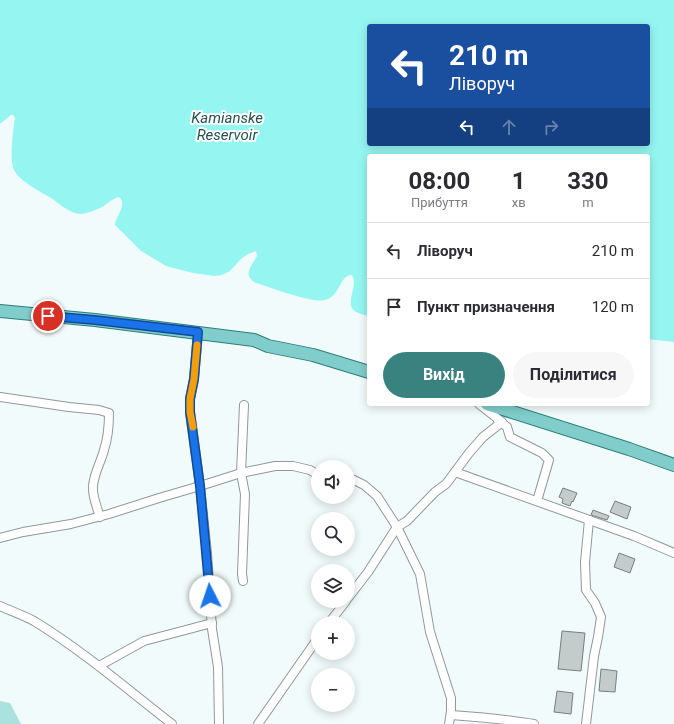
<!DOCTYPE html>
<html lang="uk">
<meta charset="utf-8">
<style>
:root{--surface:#fff;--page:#f7f7f7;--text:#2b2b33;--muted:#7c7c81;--line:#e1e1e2;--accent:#3a827f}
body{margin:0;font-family:Roboto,sans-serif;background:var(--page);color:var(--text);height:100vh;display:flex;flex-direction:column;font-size:15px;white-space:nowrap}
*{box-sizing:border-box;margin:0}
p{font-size:13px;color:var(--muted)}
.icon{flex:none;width:22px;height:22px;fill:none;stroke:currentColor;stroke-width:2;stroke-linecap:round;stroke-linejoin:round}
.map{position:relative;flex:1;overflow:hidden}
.drawer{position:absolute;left:367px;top:154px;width:283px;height:252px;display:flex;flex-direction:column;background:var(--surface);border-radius:4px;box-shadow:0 2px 10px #0003}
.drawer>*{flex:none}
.top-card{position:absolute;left:367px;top:24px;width:283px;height:122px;border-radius:4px;box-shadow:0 2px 10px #0003;background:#1a4fa0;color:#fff;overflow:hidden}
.fabs{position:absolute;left:311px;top:460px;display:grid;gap:8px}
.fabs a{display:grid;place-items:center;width:44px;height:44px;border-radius:50%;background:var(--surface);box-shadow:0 2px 10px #0003;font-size:20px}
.pin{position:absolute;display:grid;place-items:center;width:34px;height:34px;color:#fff;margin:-17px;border:2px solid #fff;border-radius:50%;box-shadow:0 1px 4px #0007}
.me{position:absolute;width:44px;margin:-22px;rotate:356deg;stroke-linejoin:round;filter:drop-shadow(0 0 3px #0008)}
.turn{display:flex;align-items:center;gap:14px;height:84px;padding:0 16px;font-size:18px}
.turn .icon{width:52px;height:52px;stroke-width:2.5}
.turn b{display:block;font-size:28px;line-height:34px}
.lanes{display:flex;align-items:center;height:38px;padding:0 16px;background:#0003;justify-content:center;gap:20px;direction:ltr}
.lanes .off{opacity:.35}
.eta{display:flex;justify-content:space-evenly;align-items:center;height:68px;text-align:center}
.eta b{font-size:24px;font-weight:700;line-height:28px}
.action{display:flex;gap:8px;margin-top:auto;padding:8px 16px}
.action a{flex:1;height:46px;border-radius:24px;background:var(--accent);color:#fff;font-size:16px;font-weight:700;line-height:46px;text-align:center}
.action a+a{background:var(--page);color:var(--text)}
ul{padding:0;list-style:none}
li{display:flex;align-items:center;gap:12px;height:56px;padding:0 16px;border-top:1px solid var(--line)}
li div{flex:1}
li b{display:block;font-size:15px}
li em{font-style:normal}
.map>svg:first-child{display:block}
</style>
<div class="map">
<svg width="674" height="724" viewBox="0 0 674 724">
<rect width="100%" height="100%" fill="#f2fbfb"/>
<!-- green -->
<path fill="#abe1de" d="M 0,701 L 10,703 L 21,724 L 0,724 Z"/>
<!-- water -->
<path fill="#95f6f1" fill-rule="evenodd" d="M 0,0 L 674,0 L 674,342 L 648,339 L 648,156 L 369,156 L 369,316 C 365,315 360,314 356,312 C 343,305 359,286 352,275 C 339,275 341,296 325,300 C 313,304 270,287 256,283 C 242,275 251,267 257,256 L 256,251 L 248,254 L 241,259 L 230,271 L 222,275 L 214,276 L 193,273 L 166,266 L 141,251 L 115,225 C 115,217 128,204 119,197 C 112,199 109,202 104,206 C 99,209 86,214 80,214 C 71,214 58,203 51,198 C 41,192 19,181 14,170 C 9,159 13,131 15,118 L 13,115 L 11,115 L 0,124 ZM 369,26 L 648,26 L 648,144 L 369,144 Z"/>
<!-- building -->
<g fill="#c3cccb" stroke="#767f7e">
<path d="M 563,488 L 577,493 L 573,502 L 572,501 L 570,506 L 562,503 L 563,499 L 559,497 Z"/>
<path d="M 615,501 L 631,507 L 627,519 L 610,512 Z"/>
<path d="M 593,510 L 609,516 L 607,520 L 591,515 Z"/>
<path d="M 619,553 L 635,559 L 630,573 L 614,567 Z"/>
<path d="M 562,631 L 585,633 L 581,671 L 558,669 Z"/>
<path d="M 601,669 L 617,671 L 615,692 L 599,691 Z"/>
<path d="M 557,691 L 573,693 L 571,714 L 554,712 Z"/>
</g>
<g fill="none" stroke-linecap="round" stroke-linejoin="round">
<!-- street casing -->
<g stroke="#909998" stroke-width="10">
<g id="street">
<path d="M 198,332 L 194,379 L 190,399 L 190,412 L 200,486 L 207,553 L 212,629 L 218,667 L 219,724"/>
<path d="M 0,397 L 69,407 L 99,410 L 109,413 C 109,425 108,438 104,450 C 101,462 94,473 93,486 C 92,496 97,507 100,517"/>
<path d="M 498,420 L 507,427 L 510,437 L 542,453 L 549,460 L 537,501"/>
<path d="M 455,472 L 634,536 L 674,553"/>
<path d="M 348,479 L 354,480 L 364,485 L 377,496 L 397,527 L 420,574 L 430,632 L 451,698 L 451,711 L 449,724"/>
<path d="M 0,538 L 23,532 L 71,524 L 109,514 L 159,498 L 200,486 L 241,473 L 275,466 L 293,466 L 310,470 L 318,475"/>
<path d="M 243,581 L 242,574 L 245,494 L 241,473 L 244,405"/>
<path d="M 348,598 L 368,572 L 397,527 L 407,521 L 435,492 L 446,484 L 469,453 L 483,437 L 502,422 L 479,404"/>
<path d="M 0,606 C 11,611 23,615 34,621 C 83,651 127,689 172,724"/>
<path d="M 329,623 L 346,601"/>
<path d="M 99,666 L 144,641 L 212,623"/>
<path d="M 451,715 C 479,717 506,719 534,724"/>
<path d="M 258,724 L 318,638"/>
<path d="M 586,724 L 594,656 L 598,637 L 601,617 L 595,603 L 586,590 L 585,562 L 589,520"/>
</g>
</g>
<!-- primary casing -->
<g stroke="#2a7e7c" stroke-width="14">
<g id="primary">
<path d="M 0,311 L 95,320 L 238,338 L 254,340 L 268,346 L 313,355 L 369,372"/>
<path d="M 487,404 L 629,449 L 674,465"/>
</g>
</g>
<!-- street -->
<use href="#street" stroke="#fff" stroke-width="8"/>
<!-- primary -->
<use href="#primary" stroke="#80cdcb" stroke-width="12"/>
</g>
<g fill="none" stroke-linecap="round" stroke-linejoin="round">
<!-- route casing -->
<g stroke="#114b97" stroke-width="10">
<path id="route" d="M 48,316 L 95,320 L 198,332 L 194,379 L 190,399 L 190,412 L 200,486 L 210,596"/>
</g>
<!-- route -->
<use href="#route" stroke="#1a73e8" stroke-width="7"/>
<!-- slow -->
<path stroke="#f59e0b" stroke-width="7" d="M 193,427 L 190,412 L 190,399 L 194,379 L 197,345"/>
</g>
<g text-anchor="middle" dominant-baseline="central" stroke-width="4" stroke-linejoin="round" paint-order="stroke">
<!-- water labels -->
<g font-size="15" font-style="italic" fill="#25514f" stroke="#fff">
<text x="227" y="118">Kamianske<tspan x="227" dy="17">Reservoir</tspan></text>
</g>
</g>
</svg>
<div class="fabs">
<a><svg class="icon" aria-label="sound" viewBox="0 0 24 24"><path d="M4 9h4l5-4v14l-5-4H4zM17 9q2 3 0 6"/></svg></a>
<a><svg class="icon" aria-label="search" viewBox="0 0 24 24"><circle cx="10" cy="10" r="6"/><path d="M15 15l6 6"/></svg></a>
<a><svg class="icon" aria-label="layers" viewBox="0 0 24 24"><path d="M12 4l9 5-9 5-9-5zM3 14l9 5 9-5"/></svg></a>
<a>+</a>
<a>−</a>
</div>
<div class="pin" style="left:48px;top:316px;background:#d93025"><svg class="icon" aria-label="arrive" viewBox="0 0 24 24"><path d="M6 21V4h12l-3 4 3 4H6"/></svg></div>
<svg class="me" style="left:210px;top:596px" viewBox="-20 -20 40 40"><circle r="19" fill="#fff"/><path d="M0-13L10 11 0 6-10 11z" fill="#1a73e8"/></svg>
<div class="top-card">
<div class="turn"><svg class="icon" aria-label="left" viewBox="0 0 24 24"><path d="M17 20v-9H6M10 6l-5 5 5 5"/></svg><div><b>210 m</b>Ліворуч</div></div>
<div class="lanes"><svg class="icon" aria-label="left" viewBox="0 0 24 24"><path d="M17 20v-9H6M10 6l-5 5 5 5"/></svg><svg class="icon off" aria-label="ahead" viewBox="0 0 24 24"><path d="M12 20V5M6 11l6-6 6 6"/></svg><svg class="icon off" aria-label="right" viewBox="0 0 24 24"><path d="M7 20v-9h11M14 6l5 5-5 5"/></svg></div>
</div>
<section class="drawer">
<div class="eta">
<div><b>08:00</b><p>Прибуття</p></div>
<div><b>1</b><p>хв</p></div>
<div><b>330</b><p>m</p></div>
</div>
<ul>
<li><svg class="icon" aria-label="left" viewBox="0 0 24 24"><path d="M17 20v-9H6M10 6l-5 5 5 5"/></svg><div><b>Ліворуч</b></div><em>210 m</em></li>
<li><svg class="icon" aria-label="arrive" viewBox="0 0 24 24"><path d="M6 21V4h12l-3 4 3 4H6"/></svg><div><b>Пункт призначення</b></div><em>120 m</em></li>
</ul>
<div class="action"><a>Вихід</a><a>Поділитися</a></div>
</section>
</div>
